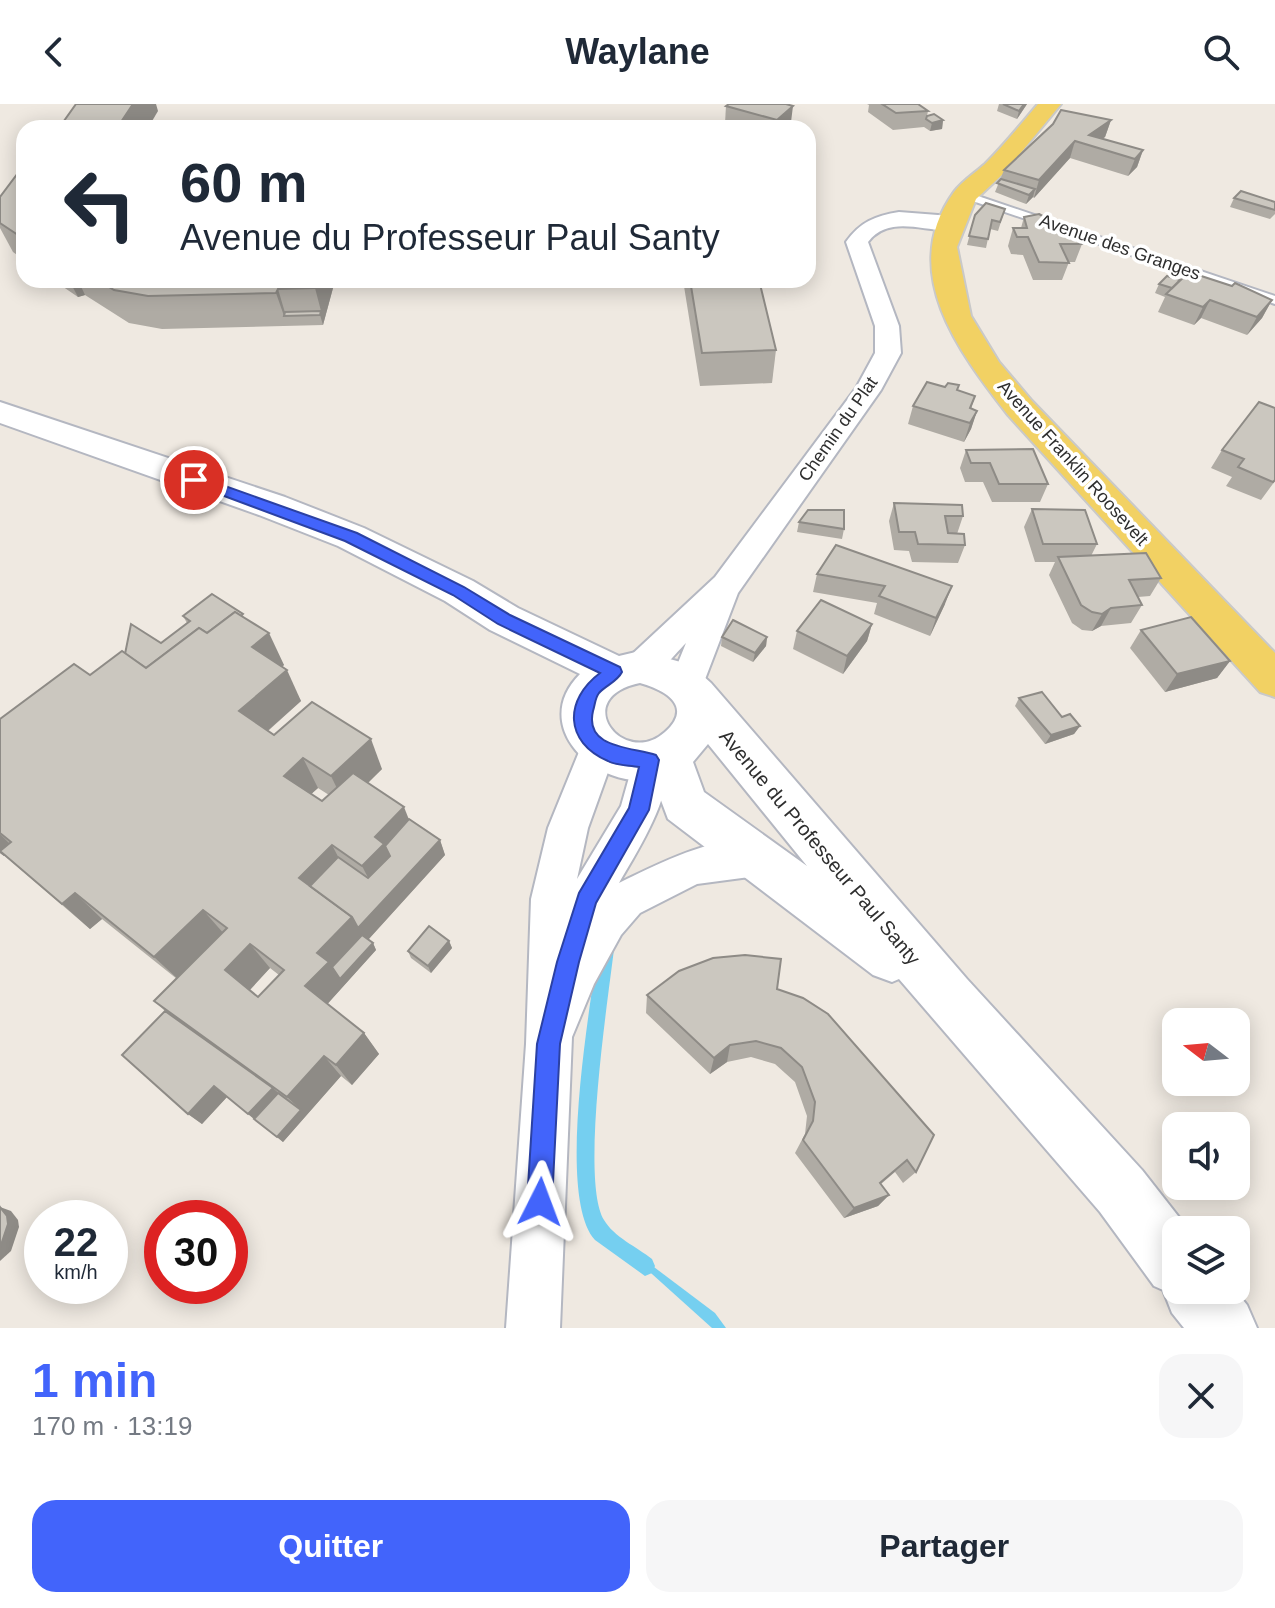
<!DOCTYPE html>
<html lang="fr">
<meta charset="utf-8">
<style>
:root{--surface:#fff;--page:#f6f6f7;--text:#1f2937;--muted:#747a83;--accent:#4264fb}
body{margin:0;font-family:Arial,sans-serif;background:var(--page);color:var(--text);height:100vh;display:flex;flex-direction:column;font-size:30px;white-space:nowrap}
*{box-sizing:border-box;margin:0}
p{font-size:26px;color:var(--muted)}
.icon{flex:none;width:44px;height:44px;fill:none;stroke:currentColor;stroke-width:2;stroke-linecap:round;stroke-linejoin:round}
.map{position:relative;height:1224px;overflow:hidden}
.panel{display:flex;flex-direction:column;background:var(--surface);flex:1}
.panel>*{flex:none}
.top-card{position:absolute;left:16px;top:16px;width:800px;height:168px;border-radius:24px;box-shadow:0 4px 20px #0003;background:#fff;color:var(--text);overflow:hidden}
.needle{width:52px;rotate:286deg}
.fabs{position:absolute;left:1162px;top:904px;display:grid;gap:16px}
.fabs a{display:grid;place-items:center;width:88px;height:88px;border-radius:16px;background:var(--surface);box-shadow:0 4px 20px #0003;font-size:40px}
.speed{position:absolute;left:24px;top:1096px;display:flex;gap:16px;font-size:40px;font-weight:700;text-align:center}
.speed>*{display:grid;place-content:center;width:104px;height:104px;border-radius:50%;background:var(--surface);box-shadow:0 4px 20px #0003;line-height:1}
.speed small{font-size:20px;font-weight:400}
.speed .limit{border:12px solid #d22;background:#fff;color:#111}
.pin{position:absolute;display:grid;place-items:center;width:68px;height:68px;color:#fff;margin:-34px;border:4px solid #fff;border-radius:50%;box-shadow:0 2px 8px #0007}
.me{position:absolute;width:88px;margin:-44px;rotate:3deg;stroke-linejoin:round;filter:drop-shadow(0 0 6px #0008)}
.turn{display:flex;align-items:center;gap:28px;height:168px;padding:0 32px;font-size:36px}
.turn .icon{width:104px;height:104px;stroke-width:2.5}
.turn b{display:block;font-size:56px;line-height:68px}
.round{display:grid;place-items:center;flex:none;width:84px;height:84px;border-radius:24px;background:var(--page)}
.headline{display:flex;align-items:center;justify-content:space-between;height:136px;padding:0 32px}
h1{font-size:48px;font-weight:800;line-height:60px;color:var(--accent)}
.cta{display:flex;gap:16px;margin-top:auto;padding:16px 32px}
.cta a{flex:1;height:92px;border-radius:24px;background:var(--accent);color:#fff;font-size:32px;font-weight:800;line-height:92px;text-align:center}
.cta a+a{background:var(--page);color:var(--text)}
header{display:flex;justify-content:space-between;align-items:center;height:104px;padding:0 32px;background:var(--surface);font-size:36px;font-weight:800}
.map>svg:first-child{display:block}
</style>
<header><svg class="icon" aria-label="back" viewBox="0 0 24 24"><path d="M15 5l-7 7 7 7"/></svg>Waylane<svg class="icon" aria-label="search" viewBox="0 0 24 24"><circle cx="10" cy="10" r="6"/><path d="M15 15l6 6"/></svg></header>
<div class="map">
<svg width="1275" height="1224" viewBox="0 0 1275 1224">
<rect width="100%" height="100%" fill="#efe9e1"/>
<!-- water -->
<path fill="#75cff0" d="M 634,1148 L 715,1209 L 726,1224 L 712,1224 L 632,1152 Z"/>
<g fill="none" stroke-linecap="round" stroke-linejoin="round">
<!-- stream -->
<path fill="#75cff0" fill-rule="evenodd" d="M 606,837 L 612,839 L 614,845 C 608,896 580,1077 604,1116 C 614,1133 637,1143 652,1155 L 655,1162 L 652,1169 L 645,1172 L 595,1136 C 556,1093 590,905 598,845 L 600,839 Z"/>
<!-- service casing -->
<g stroke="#b4b7c1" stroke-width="4">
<path id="service" d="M 961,89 L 969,89 L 1275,192 L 1275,200 L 961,93 Z"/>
</g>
<!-- minor casing -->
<g stroke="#b4b7c1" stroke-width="4">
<g id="minor">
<path d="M 899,108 L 951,112 L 962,119 C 945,140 894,103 868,138 L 899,222 L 901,249 L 881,286 L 738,489 L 699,591 L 687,595 L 675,591 L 669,581 L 686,539 C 669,556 654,581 628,572 L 623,563 L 628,554 L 715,473 L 856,284 L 875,249 L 875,222 L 846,138 C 860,118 875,112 899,108 Z"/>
<path d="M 599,628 L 612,632 L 617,643 L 588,724 L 577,775 L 621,702 L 637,645 L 650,641 L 663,645 C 681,681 637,747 619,779 C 660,759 725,724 771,741 L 777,754 L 771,767 L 757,772 L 697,780 L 640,809 L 621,831 L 594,880 L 572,933 L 560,1224 L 506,1224 L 526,940 L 531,795 L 548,724 L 581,643 L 586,632 Z"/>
</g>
</g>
<!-- secondary casing -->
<g stroke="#b4b7c1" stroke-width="4">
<path id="secondary" d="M 0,298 L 285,393 L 364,424 L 473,477 L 518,504 L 619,552 L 640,547 L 677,557 L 692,562 L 711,579 L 967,875 L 1142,1066 L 1189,1126 L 1176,1126 L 1176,1186 L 1235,1186 L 1247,1201 L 1257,1224 L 1184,1224 L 1172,1209 L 1163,1186 L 1154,1182 L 1100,1108 L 899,875 L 892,878 L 873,871 L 668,715 L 653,675 C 596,686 528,622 580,570 L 490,526 L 445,497 L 338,442 L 259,411 L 0,319 ZM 640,579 C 665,586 694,602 665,628 C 624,665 568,594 640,579 ZM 708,640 L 807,762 L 704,688 L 693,658 Z"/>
</g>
<!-- primary casing -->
<g stroke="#c9c9c9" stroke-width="4">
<path id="primary" d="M 1038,0 L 1061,0 L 1004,69 L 976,95 L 957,143 L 971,212 L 999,258 L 1032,297 L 1275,549 L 1275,593 L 1260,588 L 1008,311 C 959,248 897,167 954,88 C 962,77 975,69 985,60 C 1004,41 1021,20 1038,0 Z"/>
</g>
<!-- service -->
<use href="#service" fill="#fff" fill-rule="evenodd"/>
<!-- minor -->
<use href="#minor" fill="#fff" fill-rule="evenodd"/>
<!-- secondary -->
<use href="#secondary" fill="#fff" fill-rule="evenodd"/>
<!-- primary -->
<use href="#primary" fill="#f2d163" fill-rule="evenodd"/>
</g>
<!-- wall -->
<g fill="#afaba4" fill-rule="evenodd">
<path d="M 867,0 L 918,0 L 928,7 L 927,12 L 943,16 L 942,25 L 930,27 L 924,23 L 893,26 L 868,8 L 869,1 Z"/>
<path d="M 999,0 L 1027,0 L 1017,15 L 997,7 Z"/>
<path d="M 726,2 L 791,18 L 784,24 L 744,24 L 725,19 Z"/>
<path d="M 1111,16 L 1105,33 L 1102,35 L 1143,46 L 1137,63 L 1128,72 L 1070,54 L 1034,94 L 1033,93 L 1026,100 L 995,88 L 1004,66 Z"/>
<path d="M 24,61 L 24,156 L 13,148 L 0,124 L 0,93 Z"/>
<path d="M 1234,94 L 1275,98 L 1275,110 L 1270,115 L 1230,103 Z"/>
<path d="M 1005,105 L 998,127 L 990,125 L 986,144 L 967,141 L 975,111 Z"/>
<path d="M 1024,113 L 1082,140 L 1075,158 L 1069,158 L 1062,176 L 1033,176 L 1023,151 L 1011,150 L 1008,142 L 1013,124 L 1021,124 Z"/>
<path d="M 53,176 L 331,176 L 333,184 L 323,221 L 162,225 L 129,219 L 85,191 L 78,193 Z"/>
<path d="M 683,176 L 759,176 L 776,246 L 772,279 L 700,282 Z"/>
<path d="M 1180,176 L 1272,196 L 1262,214 L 1247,231 L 1201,214 L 1194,221 L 1158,208 L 1165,193 L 1155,189 L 1159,180 Z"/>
<path d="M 957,286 L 975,292 L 971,305 L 977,307 L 971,325 L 964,338 L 908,320 L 913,302 Z"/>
<path d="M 1259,298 L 1275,377 L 1261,396 L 1226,382 L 1232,373 L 1211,364 L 1222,346 Z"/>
<path d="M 966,346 L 1048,380 L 1040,398 L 992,398 L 983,378 L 965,378 L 960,364 Z"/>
<path d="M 894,399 L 963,412 L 957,430 L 965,441 L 958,459 L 912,458 L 909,447 L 894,446 L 889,417 Z"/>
<path d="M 1032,405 L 1097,440 L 1091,452 L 1161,474 L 1150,492 L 1138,493 L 1142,501 L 1131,519 L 1101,522 L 1092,527 L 1082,526 L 1072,519 L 1049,471 L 1055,458 L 1035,458 L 1024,423 Z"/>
<path d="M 799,418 L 844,425 L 842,435 L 797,428 Z"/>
<path d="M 836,441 L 945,500 L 930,532 L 874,510 L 877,499 L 813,488 L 817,470 Z"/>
<path d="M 183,512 L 246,515 L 284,561 L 282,563 L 301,597 L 268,627 L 274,631 L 382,665 L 368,679 L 409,715 L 440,736 L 445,751 L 368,836 L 373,839 L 376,846 L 327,900 L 364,929 L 379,950 L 352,981 L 341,972 L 283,1038 L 227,993 L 202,1020 L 188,1010 L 165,907 L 154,897 L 177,875 L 102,815 L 90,825 L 5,752 L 4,752 L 0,749 L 0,615 L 90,571 L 125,550 L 161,539 L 187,519 ZM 318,684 L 329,691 L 322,697 L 311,690 ZM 270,864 L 279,871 L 258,893 L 250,886 Z"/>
<path d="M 872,520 L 867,537 L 843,570 L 793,545 L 797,527 Z"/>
<path d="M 1141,526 L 1230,557 L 1217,574 L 1165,588 L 1130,544 Z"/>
<path d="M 722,533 L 767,533 L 766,542 L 753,558 L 721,542 Z"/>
<path d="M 1019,594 L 1062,613 L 1080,622 L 1074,630 L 1045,640 L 1015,602 Z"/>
<path d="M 449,837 L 452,844 L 431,869 L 411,854 L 408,847 Z"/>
<path d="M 777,885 L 916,1068 L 903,1079 L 895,1068 L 881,1080 L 889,1091 L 878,1102 L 844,1114 L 795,1049 L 805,1030 L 807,1012 L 795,978 L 775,960 L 751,953 L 727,958 L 710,970 L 646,909 L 647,891 Z"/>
</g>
<!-- shaded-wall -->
<g fill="#8e8b86">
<path d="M 133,0 L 156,0 L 158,7 L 148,24 L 117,24 Z"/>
<path d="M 1024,0 L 1027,0 L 1017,15 L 1019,7 Z"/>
<path d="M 793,2 L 791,18 L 784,24 L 776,24 L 777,16 Z"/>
<path d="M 943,16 L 942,25 L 930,27 L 932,19 Z"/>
<path d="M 1111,16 L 1105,33 L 1091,42 L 1089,31 Z"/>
<path d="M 1075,37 L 1070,54 L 1034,94 L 1039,76 Z"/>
<path d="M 1143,46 L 1137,63 L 1128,72 L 1135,55 Z"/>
<path d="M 1035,85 L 1033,93 L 1026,100 L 1029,91 Z"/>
<path d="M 69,176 L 78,176 L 85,191 L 78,193 Z"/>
<path d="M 317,176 L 331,176 L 333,184 L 323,221 L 320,211 L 321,207 L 315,184 Z"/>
<path d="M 278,185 L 286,212 L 284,212 L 276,189 Z"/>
<path d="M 1210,196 L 1201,214 L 1194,221 L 1203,203 Z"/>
<path d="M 1272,196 L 1262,214 L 1247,231 L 1257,213 Z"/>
<path d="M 977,307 L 971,325 L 964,338 L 970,319 Z"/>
<path d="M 952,482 L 945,500 L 930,532 L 936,514 Z"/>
<path d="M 1111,504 L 1101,522 L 1092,527 L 1102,510 Z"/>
<path d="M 872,520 L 867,537 L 843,570 L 847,552 Z"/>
<path d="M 269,529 L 284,561 L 267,574 L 252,543 Z"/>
<path d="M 767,533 L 766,542 L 753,558 L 755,549 Z"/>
<path d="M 1230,557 L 1217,574 L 1165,588 L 1177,570 Z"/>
<path d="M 287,566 L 301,597 L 256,637 L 239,607 Z"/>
<path d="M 1080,622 L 1074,630 L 1045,640 L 1051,631 Z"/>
<path d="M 371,635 L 382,665 L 345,701 L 331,672 Z"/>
<path d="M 303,654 L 318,684 L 299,701 L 284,672 Z"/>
<path d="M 404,703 L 415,731 L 376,789 L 362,762 L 375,733 Z"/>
<path d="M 0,730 L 14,744 L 4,752 L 0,749 Z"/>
<path d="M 440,736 L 445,751 L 337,870 L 373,839 L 376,846 L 323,905 L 305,882 L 317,849 L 352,813 Z"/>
<path d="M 332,741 L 346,768 L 320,796 L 299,774 Z"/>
<path d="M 75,789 L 102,815 L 90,825 L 62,800 Z"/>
<path d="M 203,806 L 225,831 L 179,876 L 154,853 Z"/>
<path d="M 449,837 L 452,844 L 431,869 L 428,862 Z"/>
<path d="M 250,840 L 270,864 L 246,890 L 225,866 Z"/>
<path d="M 364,929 L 379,950 L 352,981 L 336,961 Z"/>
<path d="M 730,941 L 727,958 L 710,970 L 714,954 Z"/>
<path d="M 324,952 L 341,972 L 283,1038 L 277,1033 L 301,1006 L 287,993 Z"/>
<path d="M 214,982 L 227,993 L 202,1020 L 188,1010 Z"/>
<path d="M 273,984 L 284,994 L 260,1020 L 248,1010 Z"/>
<path d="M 889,1091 L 878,1102 L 844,1114 L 854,1104 Z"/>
<path d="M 0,1103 L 11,1107 L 18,1116 L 19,1123 L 11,1147 L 0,1157 Z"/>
</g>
<!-- building -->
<g fill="#cbc7bf" stroke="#8e8b86" stroke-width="2" fill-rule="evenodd">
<path d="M 76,0 L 133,0 L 117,24 L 59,24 Z"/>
<path d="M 729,0 L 786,0 L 793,2 L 777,16 L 726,2 Z"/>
<path d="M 882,0 L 918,0 L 928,7 L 896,9 Z"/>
<path d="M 1003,0 L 1024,0 L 1019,7 Z"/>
<path d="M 1061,6 L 1111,16 L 1089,31 L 1143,46 L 1135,55 L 1075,37 L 1039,76 L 1004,66 L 1053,20 Z"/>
<path d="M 934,10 L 943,16 L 932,19 L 926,15 L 927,12 Z"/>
<path d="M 24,61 L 24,135 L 0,119 L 0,93 Z"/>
<path d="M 1001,75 L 1035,85 L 1029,91 L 997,79 Z"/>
<path d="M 1241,87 L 1275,98 L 1275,106 L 1234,94 Z"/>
<path d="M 986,99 L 1005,105 L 1000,118 L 992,116 L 988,135 L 969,132 L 975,111 Z"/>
<path d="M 1039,110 L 1050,116 L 1055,127 L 1076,128 L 1082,140 L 1060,140 L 1069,159 L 1039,158 L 1028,133 L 1017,133 L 1013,124 L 1027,124 L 1024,113 Z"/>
<path d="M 1189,168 L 1232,182 L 1235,179 L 1272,196 L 1257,213 L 1210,196 L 1203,203 L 1166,190 Z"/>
<path d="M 1167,172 L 1180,176 L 1172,184 L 1159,180 Z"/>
<path d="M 98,176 L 317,176 L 315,184 L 278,185 L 276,189 L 148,192 L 114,186 Z"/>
<path d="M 690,176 L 759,176 L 776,246 L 702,249 Z"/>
<path d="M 321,207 L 320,211 L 284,212 L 285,208 Z"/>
<path d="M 927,278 L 945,283 L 948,279 L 959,281 L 957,286 L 975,292 L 970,304 L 977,307 L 970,319 L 913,302 Z"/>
<path d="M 1259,298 L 1275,304 L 1275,376 L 1273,378 L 1238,363 L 1244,355 L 1222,346 Z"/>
<path d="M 1033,345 L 1048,380 L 999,380 L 990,359 L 971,359 L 966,346 Z"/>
<path d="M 894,399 L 962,401 L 963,412 L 945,412 L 948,429 L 964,430 L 965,441 L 918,440 L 915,428 L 899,428 Z"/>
<path d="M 1032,405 L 1085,406 L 1097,440 L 1043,440 Z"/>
<path d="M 808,406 L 844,406 L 844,425 L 799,418 Z"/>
<path d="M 836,441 L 952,482 L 936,514 L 879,492 L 885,482 L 817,470 Z"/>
<path d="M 1146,449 L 1161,474 L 1129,476 L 1142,501 L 1111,504 L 1102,510 L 1092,508 L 1081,501 L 1058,453 Z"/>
<path d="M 212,490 L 243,510 L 241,512 L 235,508 L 207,529 L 199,524 L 146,564 L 125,550 L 131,520 L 161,539 L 190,517 L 183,512 Z"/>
<path d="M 821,496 L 872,520 L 847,552 L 797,527 Z"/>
<path d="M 235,508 L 269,529 L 252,543 L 287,566 L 239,607 L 274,631 L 312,598 L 371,635 L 331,672 L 303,654 L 284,672 L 322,697 L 353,669 L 404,703 L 375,733 L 384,740 L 362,762 L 332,741 L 299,774 L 352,813 L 317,849 L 329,858 L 305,882 L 364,929 L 336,961 L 324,952 L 287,993 L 154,897 L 227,824 L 203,806 L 154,853 L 75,789 L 62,800 L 0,747 L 11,738 L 0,729 L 0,615 L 74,560 L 90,571 L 122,547 L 146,564 L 199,524 L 207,529 ZM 250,840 L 284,866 L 258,893 L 225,866 Z"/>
<path d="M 1191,513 L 1230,557 L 1177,570 L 1141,526 Z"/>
<path d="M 733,516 L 767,533 L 755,549 L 722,533 Z"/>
<path d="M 1042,588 L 1062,613 L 1070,610 L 1080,622 L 1051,631 L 1019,594 Z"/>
<path d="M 409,715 L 440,736 L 358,824 L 352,813 L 310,782 L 338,753 L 368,774 L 390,752 L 385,742 Z"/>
<path d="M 429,822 L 449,837 L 428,862 L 408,847 Z"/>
<path d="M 362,831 L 373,839 L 340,875 L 332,863 Z"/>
<path d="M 745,851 L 781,855 L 777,885 L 803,894 L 828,910 L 934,1031 L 916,1068 L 907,1056 L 880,1079 L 889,1091 L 854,1104 L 803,1036 L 813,1017 L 815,998 L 802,963 L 781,944 L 756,937 L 730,941 L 714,954 L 647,891 L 679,867 L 713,854 Z"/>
<path d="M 165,907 L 273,984 L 248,1010 L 214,982 L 188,1010 L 122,951 Z"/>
<path d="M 278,989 L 301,1006 L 277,1033 L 254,1015 Z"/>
<path d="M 0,1103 L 7,1112 L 8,1120 L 0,1144 Z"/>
</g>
<!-- route -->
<path fill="#4264fb" stroke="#2b41a3" stroke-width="2" d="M 194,371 L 357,429 L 464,483 L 510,511 L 620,563 L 622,568 C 617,578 606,581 599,589 C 595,594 595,601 593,607 C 584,645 633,643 656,651 L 659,656 L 649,706 L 596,799 L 579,858 L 560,940 L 552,1098 L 549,1107 L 540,1110 L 531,1107 L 527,1098 L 537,940 L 557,858 L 579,789 L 629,704 L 639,663 C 629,661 617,662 608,657 C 564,638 564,596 600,569 L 498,520 L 453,491 L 345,437 L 189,379 L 187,376 Z"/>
<g text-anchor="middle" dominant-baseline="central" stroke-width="7" stroke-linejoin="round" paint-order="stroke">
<!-- far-street labels -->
<g font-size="18" fill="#2e2e2e" stroke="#fff">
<text transform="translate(1120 143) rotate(19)">Avenue des Granges</text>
<text transform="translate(838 325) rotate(-55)">Chemin du Plat</text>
<text transform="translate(1073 359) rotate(48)">Avenue Franklin Roosevelt</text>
</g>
<!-- street labels -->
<g font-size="20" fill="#2e2e2e" stroke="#fff">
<text transform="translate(820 743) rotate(50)">Avenue du Professeur Paul Santy</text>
</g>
</g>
</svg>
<div class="fabs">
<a><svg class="needle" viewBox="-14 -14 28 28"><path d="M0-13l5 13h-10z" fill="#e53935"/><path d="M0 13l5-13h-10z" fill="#747a83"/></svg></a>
<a><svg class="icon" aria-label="sound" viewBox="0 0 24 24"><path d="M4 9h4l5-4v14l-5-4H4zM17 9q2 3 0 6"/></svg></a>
<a><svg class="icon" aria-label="layers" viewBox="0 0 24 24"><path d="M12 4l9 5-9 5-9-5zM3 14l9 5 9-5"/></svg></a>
</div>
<div class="speed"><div>22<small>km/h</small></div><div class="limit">30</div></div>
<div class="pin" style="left:194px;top:376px;background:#d93025"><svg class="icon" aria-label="arrive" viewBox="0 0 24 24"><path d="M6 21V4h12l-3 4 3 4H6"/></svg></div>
<svg class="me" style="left:540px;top:1098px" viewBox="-20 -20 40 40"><path d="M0-17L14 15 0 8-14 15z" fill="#4264fb" stroke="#fff" stroke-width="4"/></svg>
<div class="top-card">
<div class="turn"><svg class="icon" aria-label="left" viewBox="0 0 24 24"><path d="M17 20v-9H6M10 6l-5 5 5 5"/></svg><div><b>60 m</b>Avenue du Professeur Paul Santy</div></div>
</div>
</div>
<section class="panel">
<div class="headline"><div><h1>1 min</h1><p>170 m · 13:19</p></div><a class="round"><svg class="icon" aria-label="close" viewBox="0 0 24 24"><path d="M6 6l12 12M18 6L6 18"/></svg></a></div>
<div class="cta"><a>Quitter</a><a>Partager</a></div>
</section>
